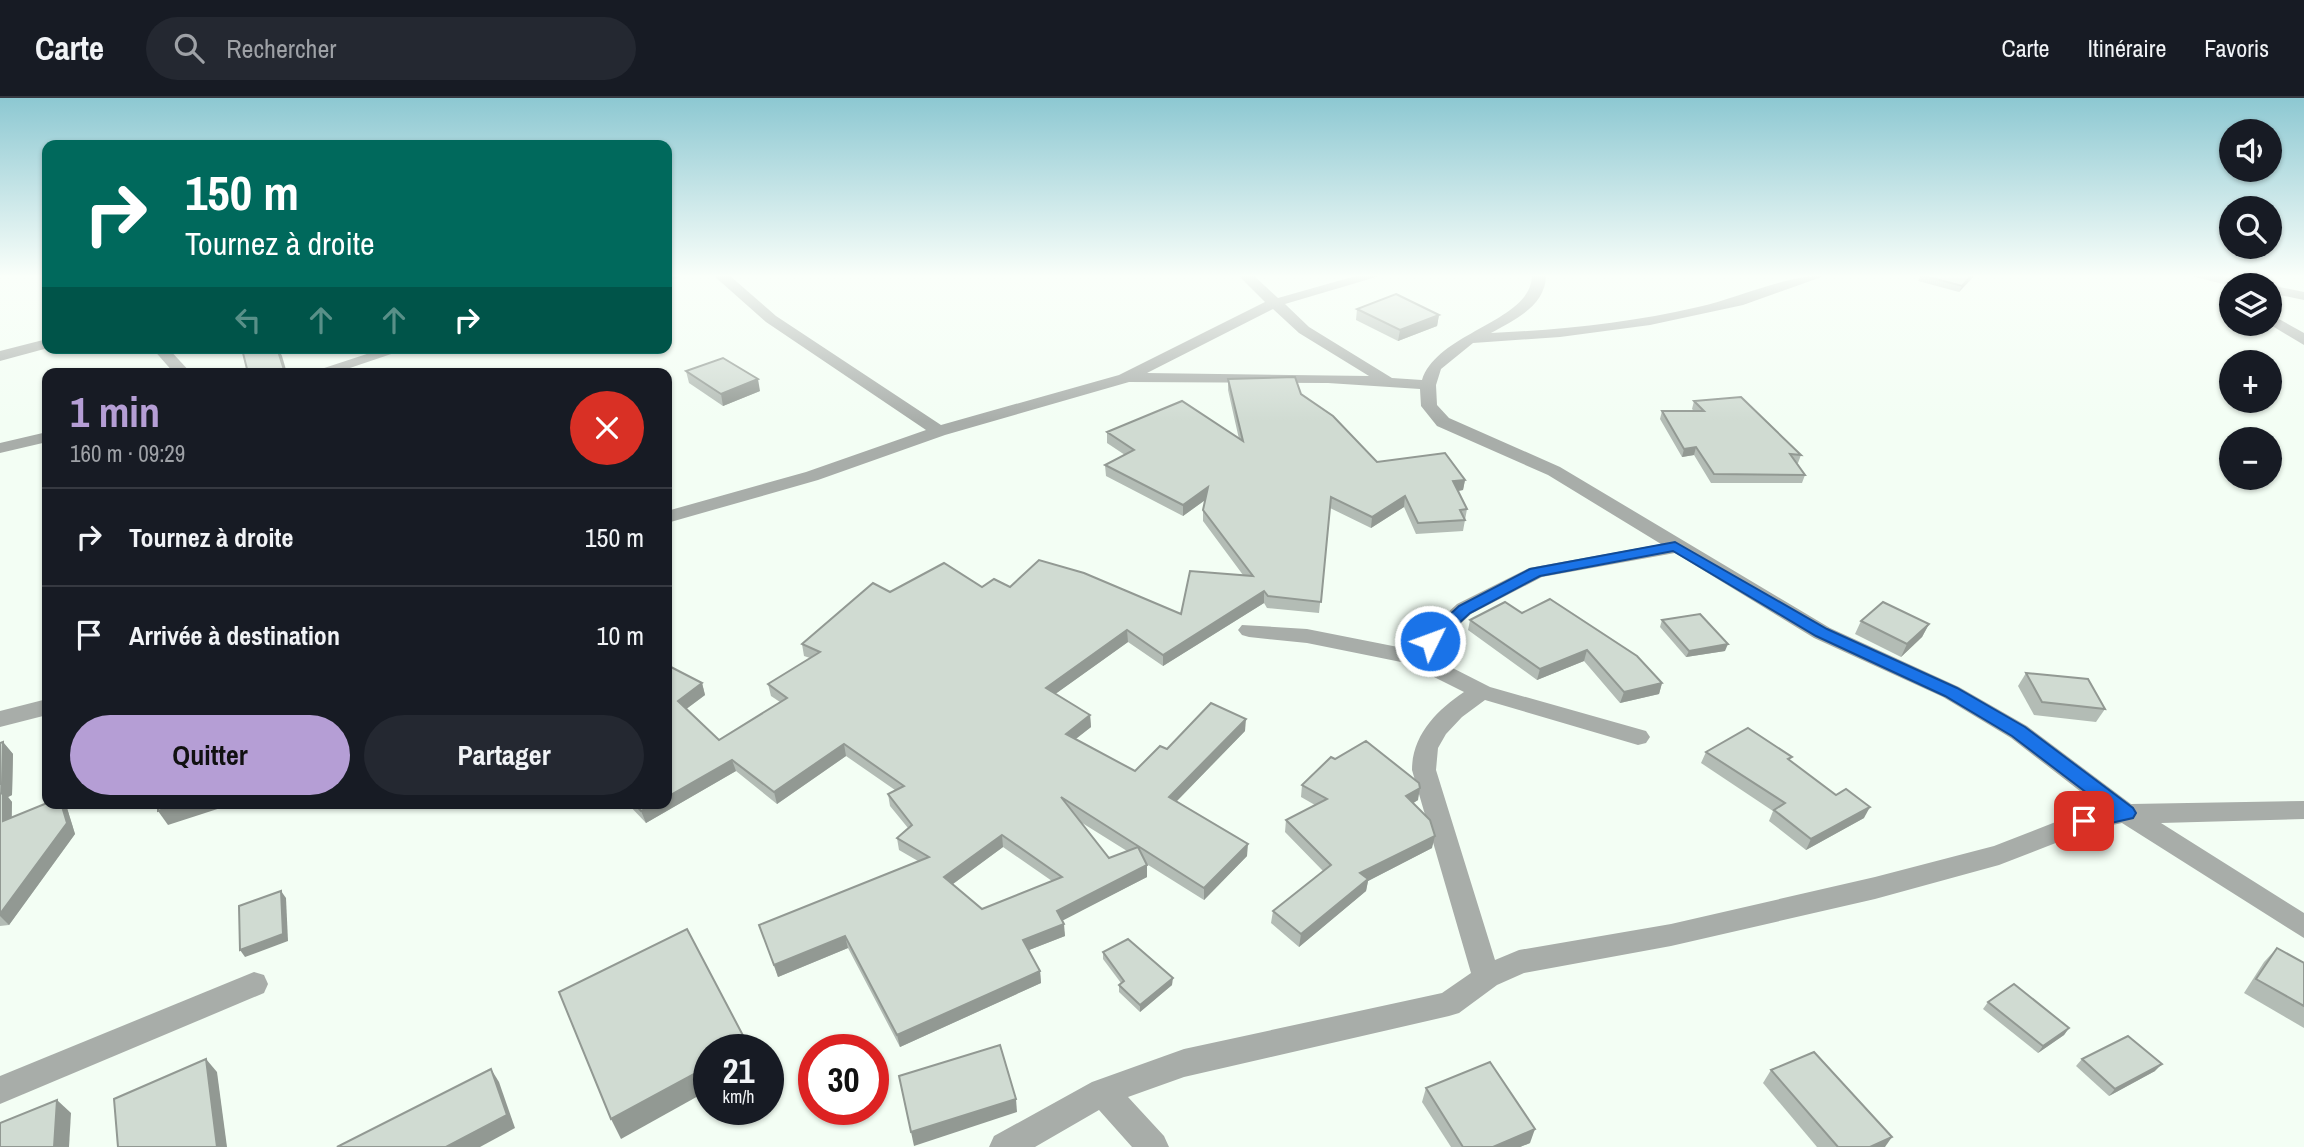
<!DOCTYPE html>
<html lang="fr">
<meta charset="utf-8">
<style>
:root{--surface:#171b24;--page:#242831;--text:#f1f3f6;--muted:#9ea1a6;--line:#363941;--accent:#b59ed5}
body{margin:0;font-family:"Archivo Narrow",sans-serif;background:var(--page);color:var(--text);height:100vh;display:flex;flex-direction:column;font-size:26px;white-space:nowrap}
*{box-sizing:border-box;margin:0}
p{font-size:23px;color:var(--muted)}
.icon{flex:none;width:38px;height:38px;fill:none;stroke:currentColor;stroke-width:2;stroke-linecap:round;stroke-linejoin:round}
.map{position:relative;flex:1;overflow:hidden}
.side{position:absolute;left:42px;top:270px;width:630px;height:441px;display:flex;flex-direction:column;background:var(--surface);border-radius:14px;box-shadow:0 2px 5px #0004}
.side>*{flex:none}
.banner{position:absolute;left:42px;top:42px;width:630px;height:214px;border-radius:14px;box-shadow:0 2px 5px #0004;background:#00695c;color:#fff;overflow:hidden}
.controls{position:absolute;left:2219px;top:21px;display:grid;gap:14px}
.controls a{display:grid;place-items:center;width:63px;height:63px;border-radius:50%;background:var(--surface);box-shadow:0 2px 5px #0004;font-size:35px}
.speed{position:absolute;left:693px;top:936px;display:flex;gap:14px;font-size:35px;font-weight:700;text-align:center}
.speed>*{display:grid;place-content:center;width:91px;height:91px;border-radius:50%;background:var(--surface);box-shadow:0 2px 5px #0004;line-height:1}
.speed small{font-size:18px;font-weight:400}
.speed .limit{border:10px solid #d22;background:#fff;color:#111}
.pin{position:absolute;display:grid;place-items:center;width:60px;height:60px;color:#fff;margin:-30px;border-radius:14px;box-shadow:0 4px 10px #0006}
.me{position:absolute;width:77px;margin:-38px;rotate:48deg;stroke-linejoin:round;filter:drop-shadow(0 0 5px #0008)}
.turn{display:flex;align-items:center;gap:24px;height:147px;padding:0 28px;font-size:32px}
.turn .icon{width:91px;height:91px;stroke-width:2.5}
.turn b{display:block;font-size:49px;line-height:60px}
.lanes{display:flex;align-items:center;height:66px;padding:0 28px;background:#0003;justify-content:center;gap:35px;direction:ltr}
.lanes .off{opacity:.35}
.round{display:grid;place-items:center;flex:none;width:74px;height:74px;border-radius:37px;background:var(--page)}
.overview{display:flex;align-items:center;justify-content:space-between;height:119px;padding:0 28px}
h1{font-size:42px;font-weight:800;line-height:52px;color:var(--accent)}
.action{display:flex;gap:14px;margin-top:auto;padding:14px 28px}
.action a{flex:1;height:80px;border-radius:42px;background:var(--accent);color:#111;font-size:28px;font-weight:800;line-height:80px;text-align:center}
.action a+a{background:var(--page);color:var(--text)}
ul{padding:0;list-style:none}
li{display:flex;align-items:center;gap:21px;height:98px;padding:0 28px;border-top:2px solid var(--line)}
li div{flex:1}
li b{display:block;font-size:26px}
li em{font-style:normal}
header{display:flex;align-items:center;gap:42px;box-sizing:border-box;height:98px;padding:0 35px;background:var(--surface);border-bottom:2px solid var(--line)}
header strong{font-size:33px}
nav{display:flex;gap:38px;margin-inline-start:auto;font-size:24px}
.search{width:490px;height:63px;background:var(--page);display:flex;align-items:center;gap:18px;box-sizing:border-box;padding:0 24px;border-radius:38px;color:var(--muted);font-size:26px}
.map>svg:first-child{display:block}
</style>
<header>
<strong>Carte</strong>
<div class="search"><svg class="icon" aria-label="search" viewBox="0 0 24 24"><circle cx="10" cy="10" r="6"/><path d="M15 15l6 6"/></svg>Rechercher</div>
<nav><a>Carte</a><a>Itinéraire</a><a>Favoris</a></nav>
</header>
<div class="map">
<svg width="2304" height="1049" viewBox="0 0 2304 1049">
<rect width="100%" height="100%" fill="#f3fef4"/>
<g fill="none" stroke-linecap="round" stroke-linejoin="round">
<!-- street -->
<g fill="#a8ada9" fill-rule="evenodd">
<path d="M 667,177 L 684,177 L 667,184 Z"/>
<path d="M 713,177 L 729,177 L 776,218 L 941,327 L 1119,277 L 1265,204 L 1238,177 L 1253,177 L 1278,200 L 1359,177 L 1383,177 L 1285,206 L 1309,229 L 1392,280 L 1422,282 C 1438,233 1532,224 1532,177 L 1546,177 C 1546,208 1514,222 1491,235 C 1560,232 1630,225 1698,209 C 1738,200 1786,177 1827,177 L 1743,207 L 1650,227 L 1560,239 L 1473,245 L 1441,271 L 1436,287 L 1437,307 L 1449,320 L 1560,369 L 1830,530 L 1959,589 L 2027,628 L 2131,706 L 2304,703 L 2304,721 L 2161,725 L 2304,815 L 2304,840 L 2122,725 L 2089,732 L 1999,767 L 1875,801 L 1671,848 L 1524,875 L 1497,887 L 1459,915 L 1449,918 L 1184,979 L 1128,999 L 1164,1038 L 1169,1049 L 1132,1049 L 1099,1012 L 1035,1049 L 989,1049 L 994,1038 L 1092,984 L 1184,951 L 1442,895 L 1471,875 L 1412,672 C 1412,637 1437,612 1464,594 L 1406,565 L 1307,545 L 1249,539 L 1242,537 L 1238,532 L 1242,527 L 1307,531 L 1408,551 L 1457,506 L 1529,470 L 1661,446 L 1548,377 L 1437,328 L 1421,308 L 1420,291 L 1328,285 L 1129,284 L 945,337 L 818,382 L 667,425 L 667,413 L 806,374 L 926,332 L 766,224 ZM 1273,211 L 1299,235 L 1369,278 L 1147,275 ZM 1675,455 L 1814,540 L 1943,599 L 2011,640 L 2102,710 L 2076,716 L 1994,748 L 1875,779 L 1671,826 L 1519,852 L 1495,862 L 1436,672 L 1438,650 L 1446,636 L 1462,619 L 1485,602 L 1638,647 L 1646,645 L 1650,639 L 1646,633 L 1490,589 L 1427,557 L 1471,516 L 1542,479 Z"/>
<path d="M 2187,177 L 2219,177 L 2256,187 L 2231,188 Z"/>
<path d="M 2268,187 L 2270,187 L 2304,194 L 2304,202 L 2270,195 Z"/>
<path d="M 2270,216 L 2304,235 L 2304,247 L 2269,226 Z"/>
<path d="M 47,241 L 48,250 L 0,263 L 0,253 Z"/>
<path d="M 152,250 L 168,250 L 191,275 L 174,275 Z"/>
<path d="M 385,250 L 409,250 L 335,275 L 309,275 Z"/>
<path d="M 47,334 L 47,344 L 0,355 L 0,345 Z"/>
<path d="M 47,601 L 47,617 L 0,629 L 0,613 Z"/>
<path d="M 254,874 L 264,877 L 268,886 L 264,895 L 0,1006 L 0,978 Z"/>
</g>
</g>
<!-- wall -->
<g fill="#b3bcb5" fill-rule="evenodd">
<path d="M 1921,177 L 1975,177 L 1959,194 L 1918,183 Z"/>
<path d="M 1357,211 L 1439,217 L 1437,228 L 1398,243 L 1356,222 Z"/>
<path d="M 686,273 L 760,293 L 723,308 L 689,285 Z"/>
<path d="M 1228,281 L 1301,296 L 1377,364 L 1465,382 L 1463,392 L 1458,393 L 1467,411 L 1463,433 L 1416,436 L 1404,409 L 1371,430 L 1330,410 L 1319,515 L 1267,510 L 1264,505 L 1163,568 L 1128,544 L 1055,596 L 1090,617 L 1091,629 L 1075,641 L 1135,673 L 1167,651 L 1245,633 L 1177,703 L 1247,758 L 1204,802 L 1145,765 L 1147,767 L 1147,779 L 1062,822 L 1065,838 L 1029,852 L 1040,873 L 1041,885 L 900,949 L 848,850 L 778,879 L 759,827 L 918,763 L 899,752 L 897,740 L 908,730 L 890,708 L 888,696 L 895,692 L 846,658 L 777,706 L 736,673 L 646,725 L 627,705 L 667,705 L 667,567 L 702,585 L 705,597 L 686,611 L 719,642 L 780,604 L 771,598 L 768,586 L 810,560 L 804,558 L 802,546 L 890,494 L 982,489 L 1010,489 L 1181,516 L 1243,477 L 1203,423 L 1203,412 L 1205,402 L 1183,418 L 1106,378 L 1105,367 L 1125,357 L 1107,345 L 1107,334 L 1239,341 L 1228,292 ZM 1079,723 L 1127,753 L 1109,760 ZM 1003,749 L 1052,783 L 982,811 L 953,786 Z"/>
<path d="M 1694,303 L 1801,357 L 1798,365 L 1796,365 L 1805,377 L 1802,385 L 1711,385 L 1694,357 L 1682,359 L 1660,321 L 1662,313 L 1694,313 L 1692,311 Z"/>
<path d="M 1522,515 L 1662,585 L 1659,596 L 1620,605 L 1584,563 L 1537,582 L 1468,532 L 1470,522 Z"/>
<path d="M 1662,522 L 1725,553 L 1686,559 L 1660,529 Z"/>
<path d="M 1861,523 L 1929,526 L 1922,539 L 1901,559 L 1855,536 Z"/>
<path d="M 2026,575 L 2105,611 L 2096,624 L 2034,617 L 2018,588 Z"/>
<path d="M 3,644 L 13,656 L 12,697 L 8,699 L 12,704 L 12,719 L 47,705 L 63,705 L 67,710 L 75,736 L 9,827 L 0,828 L 0,645 Z"/>
<path d="M 1706,654 L 1790,663 L 1864,720 L 1806,752 L 1769,723 L 1773,713 L 1701,665 Z"/>
<path d="M 1302,687 L 1418,702 L 1413,705 L 1432,750 L 1368,783 L 1366,793 L 1299,849 L 1271,825 L 1273,813 L 1323,773 L 1285,734 L 1286,722 L 1315,707 L 1301,699 Z"/>
<path d="M 2277,850 L 2304,865 L 2304,930 L 2244,895 L 2264,864 Z"/>
<path d="M 1103,854 L 1172,887 L 1140,914 L 1119,894 L 1119,887 L 1121,885 L 1103,861 Z"/>
<path d="M 1988,904 L 2069,930 L 2064,937 L 2038,955 L 1983,911 Z"/>
<path d="M 2082,961 L 2155,973 L 2109,998 L 2076,968 Z"/>
<path d="M 1771,972 L 1885,1049 L 1817,1049 L 1763,985 Z"/>
<path d="M 1426,990 L 1530,1045 L 1520,1049 L 1451,1049 L 1422,1004 Z"/>
</g>
<!-- shaded-wall -->
<g fill="#929993">
<path d="M 1972,177 L 1975,177 L 1959,194 L 1962,188 Z"/>
<path d="M 1439,217 L 1437,228 L 1398,243 L 1400,232 Z"/>
<path d="M 278,250 L 282,258 L 287,275 L 285,275 Z"/>
<path d="M 758,281 L 760,293 L 723,308 L 721,296 Z"/>
<path d="M 1696,349 L 1694,357 L 1682,359 L 1684,351 Z"/>
<path d="M 1465,382 L 1463,392 L 1451,394 L 1453,383 Z"/>
<path d="M 1208,389 L 1208,400 L 1183,418 L 1183,407 Z"/>
<path d="M 1405,398 L 1404,409 L 1371,430 L 1372,419 Z"/>
<path d="M 1264,493 L 1264,505 L 1163,568 L 1163,557 Z"/>
<path d="M 1929,526 L 1922,539 L 1901,559 L 1907,546 Z"/>
<path d="M 1127,532 L 1128,544 L 1047,602 L 1046,590 Z"/>
<path d="M 1728,546 L 1725,553 L 1686,559 L 1689,553 Z"/>
<path d="M 1587,552 L 1584,563 L 1537,582 L 1540,571 Z"/>
<path d="M 702,585 L 705,597 L 681,615 L 678,603 Z"/>
<path d="M 1662,585 L 1659,596 L 1620,605 L 1624,594 Z"/>
<path d="M 1090,617 L 1091,629 L 1067,648 L 1066,636 Z"/>
<path d="M 1246,621 L 1245,633 L 1169,711 L 1169,699 Z"/>
<path d="M 3,644 L 13,656 L 12,697 L 8,699 L 12,704 L 11,734 L 3,723 L 0,701 Z"/>
<path d="M 844,646 L 846,658 L 777,706 L 774,694 Z"/>
<path d="M 732,662 L 736,673 L 646,725 L 641,713 L 655,705 L 667,705 L 667,699 Z"/>
<path d="M 1420,690 L 1418,702 L 1404,711 L 1406,698 Z"/>
<path d="M 61,705 L 63,705 L 67,710 L 75,736 L 9,827 L 0,818 L 0,816 Z"/>
<path d="M 183,705 L 236,705 L 168,727 L 158,713 Z"/>
<path d="M 1870,709 L 1864,720 L 1806,752 L 1811,741 Z"/>
<path d="M 1002,737 L 1003,749 L 946,791 L 944,779 Z"/>
<path d="M 1435,738 L 1432,750 L 1368,783 L 1366,793 L 1299,849 L 1301,836 L 1360,775 Z"/>
<path d="M 1248,746 L 1247,758 L 1204,802 L 1204,790 Z"/>
<path d="M 1147,767 L 1147,779 L 1058,825 L 1057,813 Z"/>
<path d="M 281,793 L 286,800 L 288,843 L 245,859 L 240,852 Z"/>
<path d="M 1064,826 L 1065,838 L 1024,854 L 1023,842 Z"/>
<path d="M 845,838 L 848,850 L 778,879 L 774,867 Z"/>
<path d="M 1040,873 L 1041,885 L 900,949 L 897,937 Z"/>
<path d="M 1173,880 L 1172,887 L 1140,914 L 1140,907 Z"/>
<path d="M 2069,930 L 2064,937 L 2038,955 L 2043,948 Z"/>
<path d="M 748,947 L 749,952 L 738,952 Z"/>
<path d="M 206,961 L 217,974 L 227,1049 L 217,1049 Z"/>
<path d="M 2162,966 L 2155,973 L 2109,998 L 2115,991 Z"/>
<path d="M 709,968 L 709,992 L 621,1041 L 611,1021 Z"/>
<path d="M 491,971 L 499,984 L 515,1030 L 480,1049 L 446,1049 Z"/>
<path d="M 1016,1001 L 1017,1014 L 914,1048 L 911,1034 Z"/>
<path d="M 57,1002 L 71,1015 L 69,1049 L 54,1049 Z"/>
<path d="M 1535,1031 L 1530,1045 L 1520,1049 L 1493,1049 Z"/>
<path d="M 1892,1039 L 1885,1049 L 1870,1049 Z"/>
</g>
<!-- building -->
<g fill="#d0dbd2" stroke="#929993" stroke-width="2" fill-rule="evenodd">
<path d="M 1921,177 L 1972,177 L 1962,188 Z"/>
<path d="M 1396,196 L 1439,217 L 1400,232 L 1357,211 Z"/>
<path d="M 266,250 L 277,250 L 285,275 L 248,275 L 243,255 Z"/>
<path d="M 723,260 L 758,281 L 721,296 L 686,273 Z"/>
<path d="M 1295,279 L 1301,296 L 1333,318 L 1377,364 L 1445,355 L 1465,382 L 1453,383 L 1467,411 L 1460,412 L 1465,422 L 1418,425 L 1405,398 L 1372,419 L 1331,399 L 1321,504 L 1268,498 L 1264,493 L 1163,557 L 1127,532 L 1046,590 L 1090,617 L 1066,636 L 1135,673 L 1160,648 L 1167,651 L 1211,605 L 1246,621 L 1169,699 L 1248,746 L 1204,790 L 1061,699 L 1109,760 L 1138,749 L 1147,767 L 1057,813 L 1064,826 L 1023,842 L 1040,873 L 897,937 L 845,838 L 774,867 L 759,827 L 929,759 L 897,740 L 912,727 L 888,696 L 904,688 L 844,646 L 774,694 L 732,662 L 667,699 L 667,567 L 702,585 L 678,603 L 719,642 L 787,600 L 768,586 L 820,554 L 802,546 L 873,485 L 890,494 L 944,465 L 982,489 L 994,481 L 1010,489 L 1039,462 L 1084,475 L 1181,516 L 1190,473 L 1253,478 L 1203,412 L 1208,389 L 1183,407 L 1105,367 L 1134,352 L 1107,334 L 1182,303 L 1243,343 L 1228,281 ZM 1002,737 L 1062,779 L 982,811 L 944,779 Z"/>
<path d="M 1741,299 L 1801,357 L 1790,356 L 1805,377 L 1714,376 L 1696,349 L 1684,351 L 1662,313 L 1704,313 L 1694,303 Z"/>
<path d="M 1550,501 L 1637,558 L 1662,585 L 1624,594 L 1587,552 L 1540,571 L 1470,522 L 1505,504 L 1522,515 Z"/>
<path d="M 1883,504 L 1929,526 L 1907,546 L 1861,523 Z"/>
<path d="M 1700,516 L 1728,546 L 1689,553 L 1662,522 Z"/>
<path d="M 2026,575 L 2088,581 L 2105,611 L 2042,604 Z"/>
<path d="M 1748,630 L 1792,659 L 1788,661 L 1836,697 L 1846,691 L 1870,709 L 1811,741 L 1774,712 L 1785,705 L 1706,654 Z"/>
<path d="M 1366,643 L 1419,685 L 1420,690 L 1406,698 L 1430,722 L 1435,738 L 1360,775 L 1368,781 L 1301,836 L 1273,813 L 1331,767 L 1286,722 L 1327,701 L 1302,687 L 1331,659 L 1335,661 Z"/>
<path d="M 3,644 L 2,686 L 0,686 L 0,645 Z"/>
<path d="M 3,693 L 3,723 L 47,705 L 61,705 L 67,725 L 0,816 L 0,697 Z"/>
<path d="M 158,705 L 183,705 L 158,713 Z"/>
<path d="M 634,705 L 655,705 L 641,713 Z"/>
<path d="M 281,793 L 283,836 L 240,852 L 239,808 Z"/>
<path d="M 687,831 L 748,947 L 738,952 L 709,952 L 709,968 L 611,1021 L 559,894 Z"/>
<path d="M 1128,841 L 1173,880 L 1140,907 L 1119,887 L 1124,883 L 1103,854 Z"/>
<path d="M 2277,850 L 2304,865 L 2304,908 L 2256,881 Z"/>
<path d="M 2014,886 L 2069,930 L 2043,948 L 1988,904 Z"/>
<path d="M 2128,938 L 2162,966 L 2115,991 L 2082,961 Z"/>
<path d="M 1000,947 L 1016,1001 L 911,1034 L 899,978 Z"/>
<path d="M 1814,954 L 1892,1039 L 1870,1049 L 1838,1049 L 1771,972 Z"/>
<path d="M 206,961 L 217,1049 L 118,1049 L 114,1001 Z"/>
<path d="M 1490,964 L 1535,1031 L 1493,1049 L 1463,1049 L 1426,990 Z"/>
<path d="M 491,971 L 507,1017 L 446,1049 L 337,1049 Z"/>
<path d="M 57,1002 L 54,1049 L 0,1049 L 0,1025 Z"/>
</g>
<!-- sky -->
<linearGradient id="sky" x2="0" y2="1"><stop stop-color="#8dc8d2"/><stop offset="0.55" stop-color="#fafffa"/><stop offset="1" stop-color="#fafffa" stop-opacity="0"/></linearGradient>
<rect width="2304" height="324" fill="url(#sky)"/>
<!-- route -->
<path fill="#1a73e8" stroke="#114b97" stroke-width="2" d="M 1675,444 L 1827,531 L 1957,590 L 2025,629 L 2133,710 L 2136,715 L 2133,720 L 2084,731 L 2078,729 L 2075,723 L 2078,718 L 2108,711 L 2012,638 L 1945,598 L 1816,538 L 1673,453 L 1540,478 L 1470,515 L 1435,547 L 1430,548 L 1421,543 L 1459,508 L 1530,471 Z"/>
</svg>
<div class="controls">
<a><svg class="icon" aria-label="sound" viewBox="0 0 24 24"><path d="M4 9h4l5-4v14l-5-4H4zM17 9q2 3 0 6"/></svg></a>
<a><svg class="icon" aria-label="search" viewBox="0 0 24 24"><circle cx="10" cy="10" r="6"/><path d="M15 15l6 6"/></svg></a>
<a><svg class="icon" aria-label="layers" viewBox="0 0 24 24"><path d="M12 4l9 5-9 5-9-5zM3 14l9 5 9-5"/></svg></a>
<a>+</a>
<a>−</a>
</div>
<div class="speed"><div>21<small>km/h</small></div><div class="limit">30</div></div>
<div class="pin" style="left:2084px;top:723px;background:#d93025"><svg class="icon" aria-label="arrive" viewBox="0 0 24 24"><path d="M6 21V4h12l-3 4 3 4H6"/></svg></div>
<svg class="me" style="left:1430px;top:543px" viewBox="-20 -20 40 40"><circle r="17" fill="#1a73e8" stroke="#fff" stroke-width="3"/><path d="M0-11L8 9 0 5-8 9z" fill="#fff"/></svg>
<div class="banner">
<div class="turn"><svg class="icon" aria-label="right" viewBox="0 0 24 24"><path d="M7 20v-9h11M14 6l5 5-5 5"/></svg><div><b>150 m</b>Tournez à droite</div></div>
<div class="lanes"><svg class="icon off" aria-label="left" viewBox="0 0 24 24"><path d="M17 20v-9H6M10 6l-5 5 5 5"/></svg><svg class="icon off" aria-label="ahead" viewBox="0 0 24 24"><path d="M12 20V5M6 11l6-6 6 6"/></svg><svg class="icon off" aria-label="ahead" viewBox="0 0 24 24"><path d="M12 20V5M6 11l6-6 6 6"/></svg><svg class="icon" aria-label="right" viewBox="0 0 24 24"><path d="M7 20v-9h11M14 6l5 5-5 5"/></svg></div>
</div>
<section class="side">
<div class="overview"><div><h1>1 min</h1><p>160 m · 09:29</p></div><a class="round" style="background:#d93025;color:#fff"><svg class="icon" aria-label="close" viewBox="0 0 24 24"><path d="M6 6l12 12M18 6L6 18"/></svg></a></div>
<ul>
<li><svg class="icon" aria-label="right" viewBox="0 0 24 24"><path d="M7 20v-9h11M14 6l5 5-5 5"/></svg><div><b>Tournez à droite</b></div><em>150 m</em></li>
<li><svg class="icon" aria-label="arrive" viewBox="0 0 24 24"><path d="M6 21V4h12l-3 4 3 4H6"/></svg><div><b>Arrivée à destination</b></div><em>10 m</em></li>
</ul>
<div class="action"><a>Quitter</a><a>Partager</a></div>
</section>
</div>
